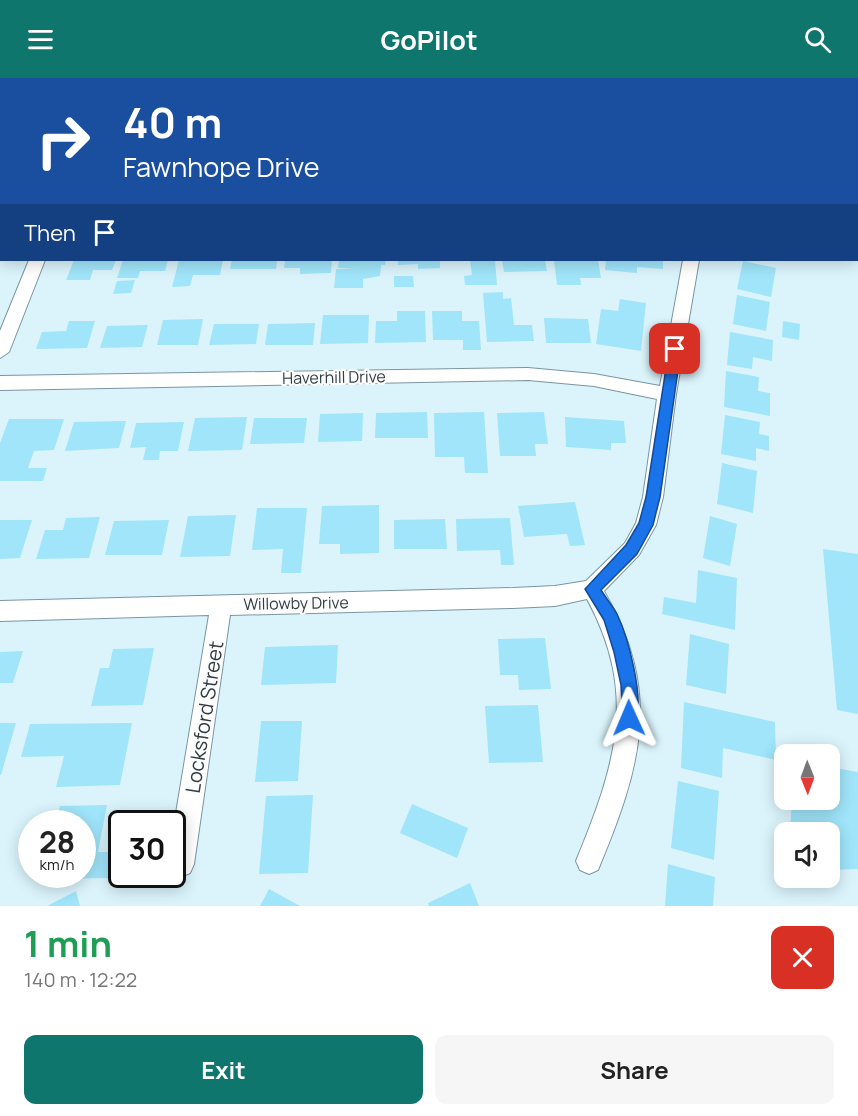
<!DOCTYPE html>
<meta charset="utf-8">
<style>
:root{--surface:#fff;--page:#f6f6f6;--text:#222;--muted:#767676;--accent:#0f766e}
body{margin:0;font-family:Manrope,sans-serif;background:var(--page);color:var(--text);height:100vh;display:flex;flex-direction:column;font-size:22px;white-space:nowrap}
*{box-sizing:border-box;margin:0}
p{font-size:20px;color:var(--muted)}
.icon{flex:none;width:33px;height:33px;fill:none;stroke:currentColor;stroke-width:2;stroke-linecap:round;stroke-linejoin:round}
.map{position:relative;height:828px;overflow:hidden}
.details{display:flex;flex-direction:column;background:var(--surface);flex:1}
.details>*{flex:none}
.hud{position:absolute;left:0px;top:0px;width:858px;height:183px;box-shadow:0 3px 15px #0003;background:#1a4fa0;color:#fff;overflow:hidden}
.needle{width:39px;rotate:179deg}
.tools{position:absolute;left:774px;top:666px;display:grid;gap:12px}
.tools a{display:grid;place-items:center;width:66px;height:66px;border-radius:12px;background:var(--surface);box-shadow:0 3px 15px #0003;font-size:30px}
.speed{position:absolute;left:18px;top:732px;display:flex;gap:12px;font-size:30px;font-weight:700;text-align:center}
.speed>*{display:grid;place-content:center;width:78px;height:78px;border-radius:50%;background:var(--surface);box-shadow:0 3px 15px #0003;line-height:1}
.speed small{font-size:15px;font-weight:400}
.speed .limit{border:3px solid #111;border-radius:9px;background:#fff;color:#111}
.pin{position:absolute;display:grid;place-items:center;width:51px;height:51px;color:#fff;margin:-26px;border-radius:12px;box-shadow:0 3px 9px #0006}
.me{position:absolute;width:66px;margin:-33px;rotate:359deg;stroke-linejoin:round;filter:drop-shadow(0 0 4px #0008)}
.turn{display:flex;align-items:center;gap:21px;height:126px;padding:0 24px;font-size:27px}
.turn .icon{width:78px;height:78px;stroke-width:2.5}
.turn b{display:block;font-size:42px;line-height:51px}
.then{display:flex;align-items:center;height:57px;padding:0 24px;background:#0003;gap:12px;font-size:22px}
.round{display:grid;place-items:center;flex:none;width:63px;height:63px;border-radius:12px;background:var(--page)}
.overview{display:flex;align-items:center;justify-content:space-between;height:102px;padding:0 24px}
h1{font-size:36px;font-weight:700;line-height:45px;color:#1e9e55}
.primary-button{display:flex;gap:12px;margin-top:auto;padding:12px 24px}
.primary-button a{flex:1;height:69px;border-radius:12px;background:var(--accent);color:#fff;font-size:24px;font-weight:700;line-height:69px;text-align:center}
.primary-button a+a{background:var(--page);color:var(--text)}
header{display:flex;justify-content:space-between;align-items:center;height:78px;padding:0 24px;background:var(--accent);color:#fff;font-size:27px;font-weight:700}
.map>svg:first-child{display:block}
</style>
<header><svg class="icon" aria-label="menu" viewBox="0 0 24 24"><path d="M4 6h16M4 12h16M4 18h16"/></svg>GoPilot<svg class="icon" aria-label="search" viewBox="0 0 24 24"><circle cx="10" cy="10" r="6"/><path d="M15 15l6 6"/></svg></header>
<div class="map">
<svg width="858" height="828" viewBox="0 0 858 828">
<rect width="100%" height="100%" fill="#dbf4fc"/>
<!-- building -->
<g fill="#a0e5fa">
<path d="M 74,182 L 116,182 L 112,192 L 93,192 L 90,202 L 66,202 Z"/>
<path d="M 123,182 L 168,182 L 165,193 L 140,193 L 138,200 L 117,200 Z"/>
<path d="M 179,182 L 223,182 L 220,197 L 193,197 L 190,208 L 172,209 Z"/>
<path d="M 232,182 L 277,182 L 276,191 L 230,191 Z"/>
<path d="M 285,182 L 332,182 L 331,195 L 300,196 L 300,190 L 284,190 Z"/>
<path d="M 339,182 L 386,182 L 385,187 L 381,187 L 380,198 L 363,201 L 363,210 L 334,210 L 336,191 L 354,191 L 338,190 Z"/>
<path d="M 398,182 L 440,182 L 440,190 L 418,191 L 418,186 L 398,187 Z"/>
<path d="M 470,182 L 495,182 L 497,207 L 465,207 L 464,198 L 472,197 Z"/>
<path d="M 502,182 L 545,182 L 547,193 L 504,194 Z"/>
<path d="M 554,182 L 598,182 L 601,200 L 580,200 L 581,207 L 557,207 Z"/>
<path d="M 606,182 L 663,182 L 663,191 L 637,189 L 637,195 L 605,192 Z"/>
<path d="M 743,183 L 776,190 L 771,219 L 737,211 Z"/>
<path d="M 394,198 L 413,198 L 414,209 L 394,209 Z"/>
<path d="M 135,202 L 131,215 L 113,216 L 117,203 Z"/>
<path d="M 503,214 L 503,221 L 511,220 L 514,247 L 532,247 L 534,263 L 487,264 L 483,215 Z"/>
<path d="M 737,217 L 770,224 L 766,253 L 733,246 Z"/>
<path d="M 620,221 L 646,225 L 641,273 L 596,266 L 601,231 L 618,233 Z"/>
<path d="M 397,233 L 425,233 L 426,264 L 375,265 L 376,243 L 397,243 Z"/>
<path d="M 432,233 L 462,233 L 462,243 L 479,243 L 481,272 L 463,272 L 463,262 L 433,262 Z"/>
<path d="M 323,237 L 369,237 L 368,265 L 320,266 Z"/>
<path d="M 544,240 L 588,241 L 591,265 L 546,265 Z"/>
<path d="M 203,241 L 198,267 L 157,267 L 163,242 Z"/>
<path d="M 69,243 L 95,243 L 87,270 L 36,271 L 42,254 L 66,253 Z"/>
<path d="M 783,243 L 800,246 L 799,262 L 782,259 Z"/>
<path d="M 315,245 L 313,267 L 265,267 L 268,246 Z"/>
<path d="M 214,246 L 259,246 L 256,266 L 209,267 Z"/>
<path d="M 148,247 L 142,269 L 100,270 L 107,248 Z"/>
<path d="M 730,254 L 773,262 L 772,283 L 753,279 L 752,291 L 727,287 Z"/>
<path d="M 726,293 L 759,299 L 758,313 L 770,315 L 770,338 L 724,329 Z"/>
<path d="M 427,334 L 428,360 L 375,360 L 376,335 Z"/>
<path d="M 484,334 L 488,395 L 465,395 L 464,379 L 435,379 L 434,335 Z"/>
<path d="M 544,334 L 548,366 L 535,366 L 536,378 L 500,378 L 497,335 Z"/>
<path d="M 363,335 L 362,363 L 318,364 L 320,336 Z"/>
<path d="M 725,337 L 760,344 L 759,356 L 769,358 L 769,373 L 756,370 L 756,383 L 721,376 Z"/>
<path d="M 247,339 L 242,372 L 188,373 L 195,340 Z"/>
<path d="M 565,339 L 624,343 L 626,365 L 611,365 L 611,372 L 566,369 Z"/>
<path d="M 254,340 L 307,340 L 304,365 L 250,366 Z"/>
<path d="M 9,341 L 64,341 L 54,372 L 34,373 L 28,390 L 47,390 L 43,403 L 0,403 L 0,365 Z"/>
<path d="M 126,343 L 119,370 L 65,373 L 74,344 Z"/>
<path d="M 184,344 L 178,373 L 160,373 L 159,382 L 143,382 L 146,369 L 130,370 L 136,345 Z"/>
<path d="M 722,385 L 757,393 L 753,435 L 717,426 Z"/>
<path d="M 575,424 L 585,467 L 570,468 L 567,456 L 524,459 L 518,428 Z"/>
<path d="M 379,427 L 379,475 L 340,476 L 340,466 L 319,466 L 322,428 Z"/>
<path d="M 257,430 L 307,430 L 301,495 L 281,495 L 283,471 L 252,472 Z"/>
<path d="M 236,437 L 230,478 L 180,479 L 188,438 Z"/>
<path d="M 710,438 L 737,446 L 730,488 L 703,480 Z"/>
<path d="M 100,439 L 89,480 L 36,481 L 45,452 L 63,452 L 66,440 Z"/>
<path d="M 510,440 L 514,487 L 501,487 L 500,472 L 457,473 L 456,441 Z"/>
<path d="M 445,441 L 447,471 L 394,471 L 394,442 Z"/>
<path d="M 0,442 L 32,442 L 20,480 L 0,481 Z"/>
<path d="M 169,442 L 162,477 L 105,477 L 114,443 Z"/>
<path d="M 823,471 L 858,476 L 858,636 L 837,632 Z"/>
<path d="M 698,492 L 737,500 L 735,552 L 662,536 L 664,519 L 696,525 Z"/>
<path d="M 690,556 L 729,566 L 726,616 L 686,607 Z"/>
<path d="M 545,560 L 551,611 L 519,612 L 518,597 L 500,597 L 498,561 Z"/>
<path d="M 338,567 L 336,605 L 261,607 L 265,569 Z"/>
<path d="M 154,570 L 143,627 L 91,628 L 100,590 L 109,590 L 113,571 Z"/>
<path d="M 23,573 L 13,605 L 0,605 L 0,574 Z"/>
<path d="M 684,624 L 775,644 L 776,682 L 723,670 L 722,700 L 681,690 Z"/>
<path d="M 538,627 L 543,684 L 489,685 L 485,628 Z"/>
<path d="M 261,643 L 302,643 L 298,703 L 255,704 Z"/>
<path d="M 0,645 L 16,645 L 1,697 L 0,697 Z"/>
<path d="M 132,645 L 120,707 L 56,709 L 64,678 L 21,679 L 30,646 Z"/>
<path d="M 830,689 L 858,694 L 858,791 L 830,792 L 830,754 L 790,754 L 792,722 L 830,722 Z"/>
<path d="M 678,703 L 719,713 L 714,782 L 671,770 Z"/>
<path d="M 313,717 L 308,795 L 259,796 L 266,718 Z"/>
<path d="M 412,726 L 468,750 L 457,780 L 400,755 Z"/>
<path d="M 107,727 L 98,774 L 115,774 L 110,800 L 43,801 L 44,796 L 82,796 L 82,746 L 56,746 L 60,728 Z"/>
<path d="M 668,786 L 715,799 L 713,828 L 665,828 Z"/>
<path d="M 470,805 L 479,828 L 429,828 L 428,825 Z"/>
<path d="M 269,811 L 300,828 L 260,828 Z"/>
<path d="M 76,813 L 80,828 L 47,828 Z"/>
</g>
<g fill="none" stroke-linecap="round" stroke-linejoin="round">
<!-- street casing -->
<g stroke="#7996a0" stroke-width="2">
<g id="street">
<path d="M 104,0 L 116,0 L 103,2 Z"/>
<path d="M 656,0 L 668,0 L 669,2 L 657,2 Z"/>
<rect x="0" y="29" width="2" height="8"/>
<rect x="0" y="143" width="2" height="10"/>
<path d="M 29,182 L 45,182 L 9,274 L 0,280 L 0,253 Z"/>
<path d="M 683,182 L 699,182 L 676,316 L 663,419 L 656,447 L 639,477 L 604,513 C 663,615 641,689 598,792 L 589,796 L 580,792 L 576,783 C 615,688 639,617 587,521 L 555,528 L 513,530 L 230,537 L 194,786 L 190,795 L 181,799 L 172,795 L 172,759 L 209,537 L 0,543 L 0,523 L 513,510 L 555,508 L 586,503 L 625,465 L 636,445 L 643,419 L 657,321 L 594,308 L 528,302 L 0,312 L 0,298 L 528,290 L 594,296 L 660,308 Z"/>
</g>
</g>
<!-- street -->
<use href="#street" fill="#fff" fill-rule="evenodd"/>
</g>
<!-- route -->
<path fill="#1a73e8" stroke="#114b97" stroke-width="1.5" d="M 675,267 L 681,271 L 660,419 L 653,447 L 637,476 L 601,512 C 606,520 612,527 617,536 C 628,559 645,621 635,645 L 629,648 L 623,645 L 621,607 L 614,574 L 604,542 L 585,511 L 626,467 L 639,445 L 646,419 L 669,271 Z"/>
<g text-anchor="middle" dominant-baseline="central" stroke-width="4.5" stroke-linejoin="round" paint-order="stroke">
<!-- street labels -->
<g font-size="16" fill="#303c40" stroke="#fcfcfc">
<text transform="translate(334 299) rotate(-1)">Haverhill Drive</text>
<text transform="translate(296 525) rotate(-1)">Willowby Drive</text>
</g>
<!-- near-street labels -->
<g font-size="20" fill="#303c40" stroke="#fcfcfc">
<text transform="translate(204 639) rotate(-81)">Locksford Street</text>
</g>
</g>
</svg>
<div class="tools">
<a><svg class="needle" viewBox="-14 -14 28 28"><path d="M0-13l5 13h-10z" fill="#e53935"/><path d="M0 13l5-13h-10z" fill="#767676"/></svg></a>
<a><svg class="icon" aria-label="sound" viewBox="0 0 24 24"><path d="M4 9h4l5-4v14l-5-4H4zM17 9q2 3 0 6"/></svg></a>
</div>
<div class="speed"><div>28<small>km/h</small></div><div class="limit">30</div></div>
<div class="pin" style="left:675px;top:271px;background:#d93025"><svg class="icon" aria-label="arrive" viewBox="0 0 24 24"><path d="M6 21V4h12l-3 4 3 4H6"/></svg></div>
<svg class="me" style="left:629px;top:640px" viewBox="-20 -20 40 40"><path d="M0-17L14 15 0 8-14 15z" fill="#1a73e8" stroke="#fff" stroke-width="4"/></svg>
<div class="hud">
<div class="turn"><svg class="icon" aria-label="right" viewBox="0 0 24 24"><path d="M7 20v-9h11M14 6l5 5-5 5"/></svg><div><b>40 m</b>Fawnhope Drive</div></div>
<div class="then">Then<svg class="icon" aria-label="arrive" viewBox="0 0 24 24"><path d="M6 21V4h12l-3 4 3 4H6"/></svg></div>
</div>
</div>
<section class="details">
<div class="overview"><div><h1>1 min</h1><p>140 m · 12:22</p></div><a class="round" style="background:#d93025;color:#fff"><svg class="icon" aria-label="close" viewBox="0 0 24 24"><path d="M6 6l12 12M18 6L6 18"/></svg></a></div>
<div class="primary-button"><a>Exit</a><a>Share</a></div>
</section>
